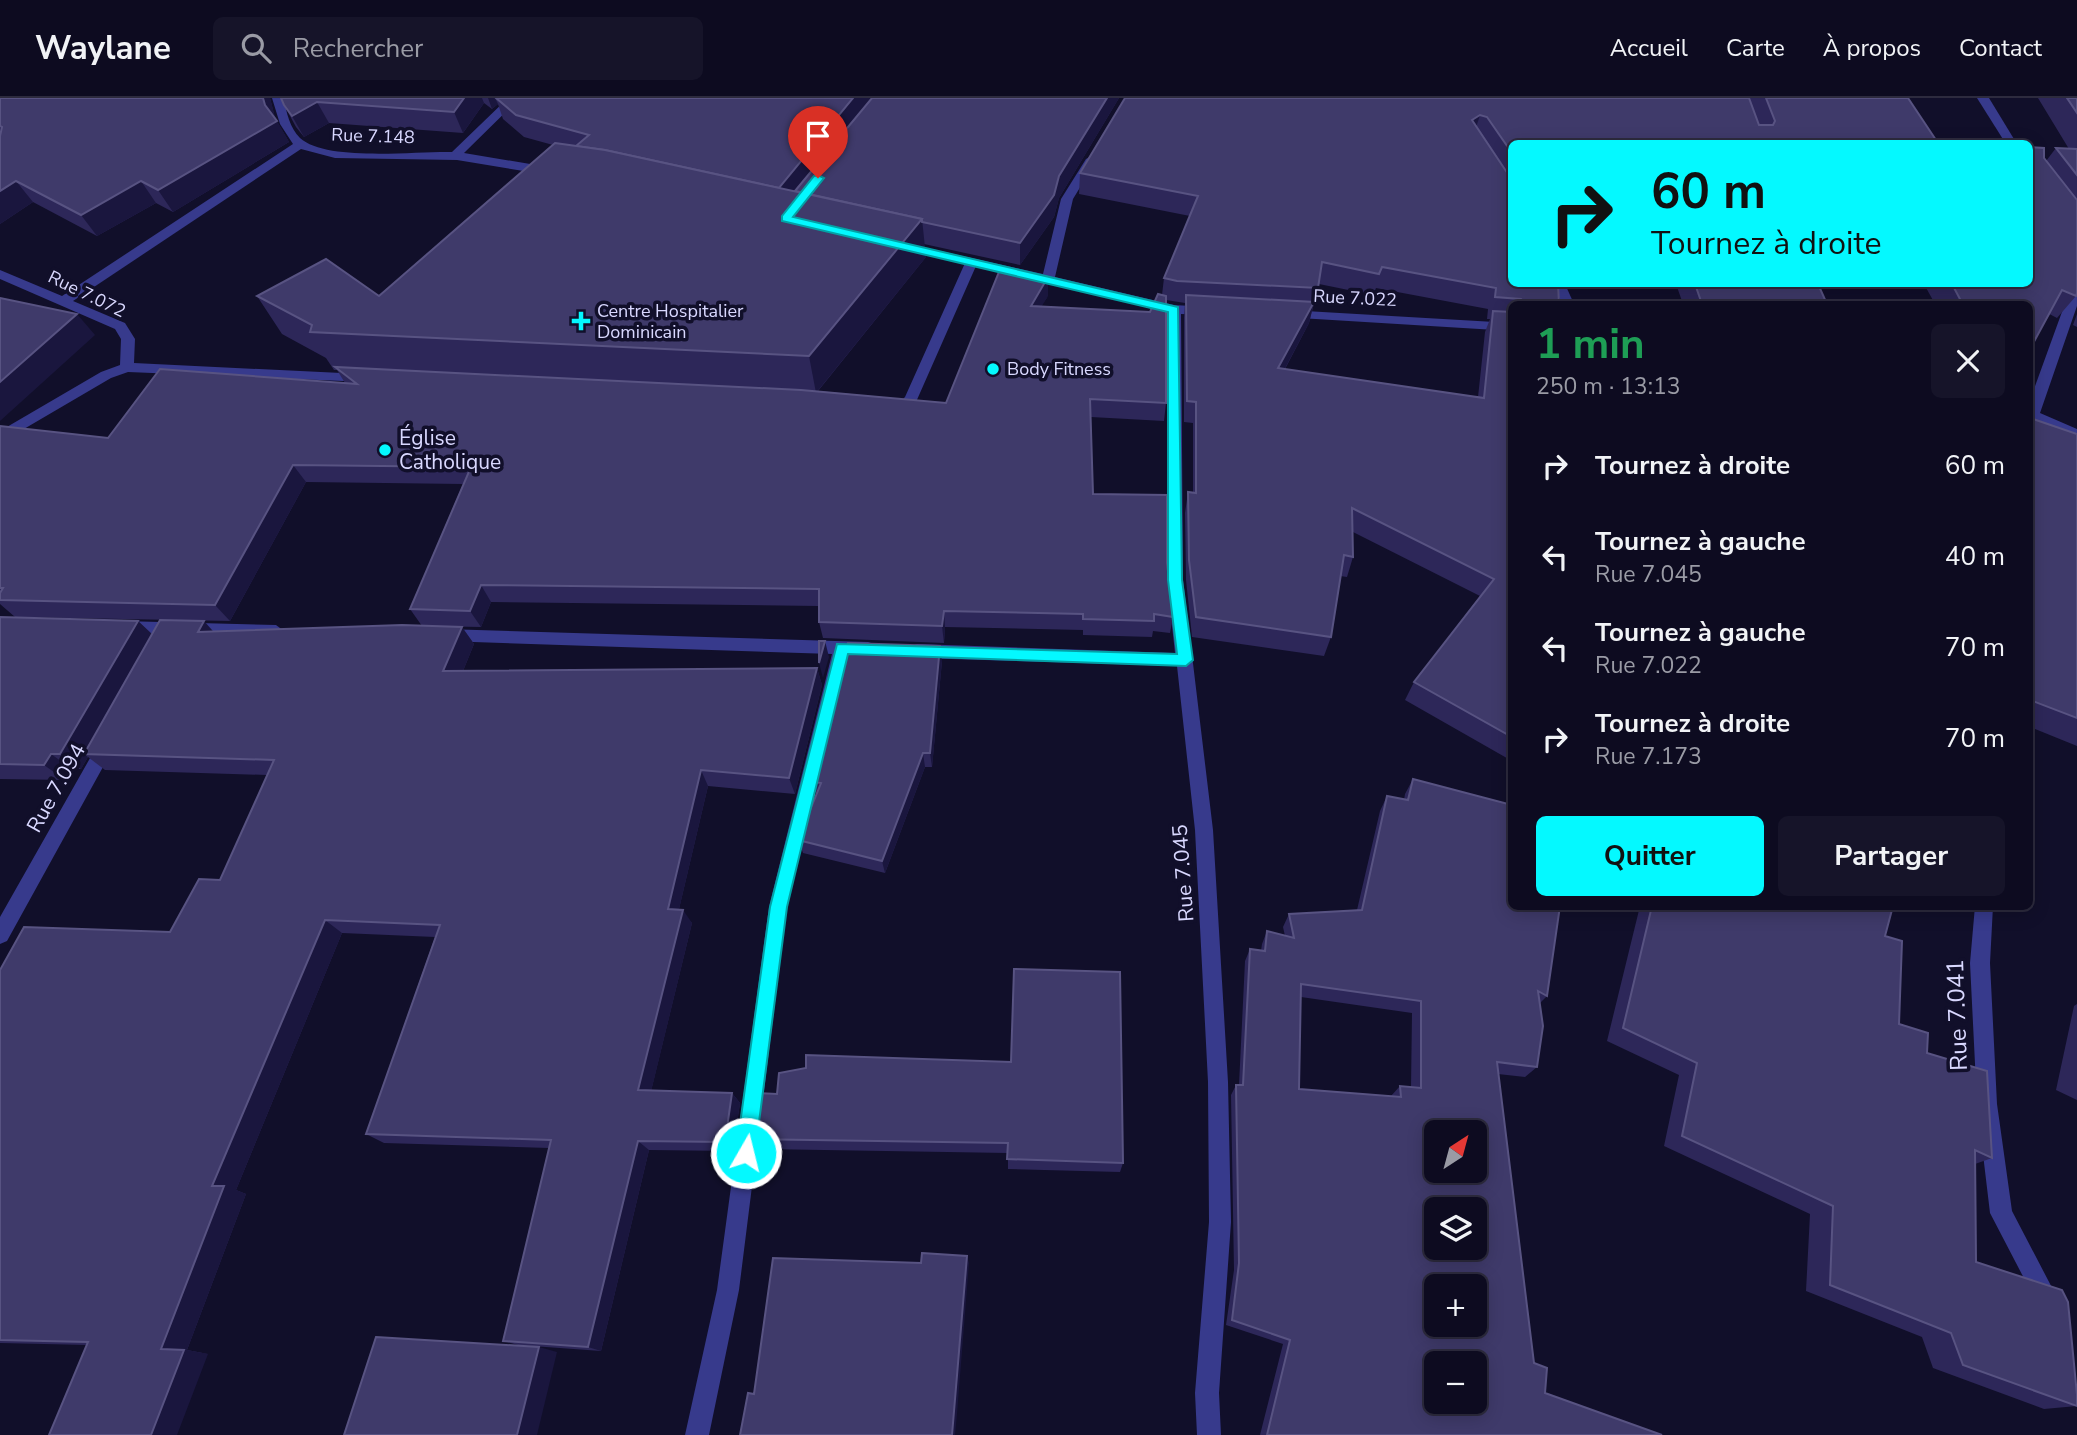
<!DOCTYPE html>
<html lang="fr">
<meta charset="utf-8">
<style>
:root{--surface:#0d0b20;--page:#161429;--text:#f1f3f6;--muted:#9a9ba5;--line:#2d2b3e;--accent:#04f9ff}
body{margin:0;font-family:"Nunito Sans",sans-serif;background:var(--page);color:var(--text);height:100vh;display:flex;flex-direction:column;font-size:26px;white-space:nowrap}
*{box-sizing:border-box;margin:0}
p{font-size:23px;color:var(--muted)}
.icon{flex:none;width:38px;height:38px;fill:none;stroke:currentColor;stroke-width:2;stroke-linecap:round;stroke-linejoin:round}
.map{position:relative;flex:1;overflow:hidden}
.panel{position:absolute;left:1508px;top:203px;width:525px;height:609px;display:flex;flex-direction:column;background:var(--surface);border-radius:10px;box-shadow:0 4px 18px #0003,0 0 0 2px var(--line)}
.panel>*{flex:none}
.top-card{position:absolute;left:1508px;top:42px;width:525px;height:147px;border-radius:10px;box-shadow:0 4px 18px #0003,0 0 0 2px var(--line);background:#04f9ff;color:#111;overflow:hidden}
.needle{width:46px;rotate:36deg}
.controls{position:absolute;left:1424px;top:1022px;display:grid;gap:14px}
.controls a{display:grid;place-items:center;width:63px;height:63px;border-radius:10px;background:var(--surface);box-shadow:0 4px 18px #0003,0 0 0 2px var(--line);font-size:35px}
.pin{position:absolute;display:grid;place-items:center;width:60px;height:60px;color:#fff;margin:-72px -30px;border-radius:50% 50% 50% 0;rotate:-45deg;box-shadow:0 0 7px #0007}
.pin .icon{rotate:45deg}
.me{position:absolute;width:77px;margin:-38px;rotate:8deg;stroke-linejoin:round;filter:drop-shadow(0 0 5px #0008)}
.turn{display:flex;align-items:center;gap:24px;height:147px;padding:0 28px;font-size:32px}
.turn .icon{width:91px;height:91px;stroke-width:2.5}
.turn b{display:block;font-size:49px;line-height:60px}
.round{display:grid;place-items:center;flex:none;width:74px;height:74px;border-radius:10px;background:var(--page)}
.overview{display:flex;align-items:center;justify-content:space-between;height:119px;padding:0 28px}
h1{font-size:42px;font-weight:700;line-height:52px;color:#1e9e55}
.action{display:flex;gap:14px;margin-top:auto;padding:14px 28px}
.action a{flex:1;height:80px;border-radius:10px;background:var(--accent);color:#111;font-size:28px;font-weight:700;line-height:80px;text-align:center}
.action a+a{background:var(--page);color:var(--text)}
ul{padding:0;list-style:none}
li{display:flex;align-items:center;gap:21px;height:91px;padding:0 28px}
li div{flex:1}
li b{display:block;font-size:26px}
li em{font-style:normal}
header{display:flex;align-items:center;gap:42px;box-sizing:border-box;height:98px;padding:0 35px;background:var(--surface);border-bottom:2px solid var(--line)}
header strong{font-size:33px}
nav{display:flex;gap:38px;margin-inline-start:auto;font-size:24px}
.search{width:490px;height:63px;background:var(--page);display:flex;align-items:center;gap:18px;box-sizing:border-box;padding:0 24px;border-radius:10px;color:var(--muted);font-size:26px}
.map>svg:first-child{display:block}
</style>
<header>
<strong>Waylane</strong>
<div class="search"><svg class="icon" aria-label="search" viewBox="0 0 24 24"><circle cx="10" cy="10" r="6"/><path d="M15 15l6 6"/></svg>Rechercher</div>
<nav><a>Accueil</a><a>Carte</a><a>À propos</a><a>Contact</a></nav>
</header>
<div class="map">
<svg width="2077" height="1337" viewBox="0 0 2077 1337">
<rect width="100%" height="100%" fill="#110f2a"/>
<g fill="none" stroke-linecap="round" stroke-linejoin="round">
<!-- minor -->
<g fill="#373a8c" fill-rule="evenodd">
<path d="M 272,0 L 284,0 C 286,14 290,30 300,40 C 326,64 416,53 452,54 L 508,0 L 520,0 L 464,55 L 548,69 L 554,73 L 548,77 L 457,62 L 335,60 L 301,51 L 73,203 L 125,225 L 135,241 L 134,265 L 362,276 L 367,278 L 367,284 L 128,274 L 111,280 L 0,345 L 0,333 L 101,274 L 120,267 L 121,241 L 115,231 L 0,181 L 0,172 L 62,198 L 293,46 L 280,26 Z"/>
<path d="M 1977,0 L 1989,0 L 2017,46 L 2006,46 Z"/>
<path d="M 1090,59 L 1096,63 L 1073,101 L 1055,179 L 1174,207 L 1208,209 L 1215,213 L 1208,217 L 1181,216 L 1183,482 L 1213,732 L 1228,984 L 1231,1124 L 1219,1295 L 1221,1337 L 1197,1337 L 1195,1295 L 1209,1124 L 1208,984 L 1195,732 L 1177,568 L 917,560 L 911,558 L 909,553 L 911,548 L 917,546 L 1175,555 L 1167,482 L 1167,214 L 976,168 L 916,304 C 909,313 891,316 883,307 L 885,304 L 902,302 L 905,299 L 965,165 L 900,150 L 900,144 L 1043,176 L 1061,101 L 1086,61 Z"/>
<path d="M 2077,185 L 2077,208 L 2040,315 L 2077,331 L 2077,342 L 2038,325 L 2035,334 L 2030,336 L 2030,302 L 2071,189 Z"/>
<path d="M 1553,186 L 1565,186 L 1574,206 L 1562,206 Z"/>
<path d="M 1288,212 L 1512,225 L 1512,233 L 1283,219 L 1281,216 Z"/>
<path d="M 122,523 L 276,527 L 284,533 L 276,539 L 122,535 L 114,529 Z"/>
<path d="M 444,531 L 868,544 L 874,546 L 876,551 L 874,556 L 849,557 L 787,809 L 739,1192 L 709,1337 L 685,1337 L 717,1192 L 769,809 L 832,556 L 444,543 L 436,537 Z"/>
<path d="M 108,637 L 114,639 L 117,644 L 114,649 L 7,843 L 0,846 L 0,819 L 102,639 Z"/>
<path d="M 1975,808 L 1993,808 L 1990,865 L 1997,1006 L 2012,1113 L 2060,1205 L 2057,1213 L 2049,1216 L 2041,1213 L 1990,1115 L 1977,1006 L 1970,865 Z"/>
</g>
</g>
<!-- wall -->
<g fill="#2d2759" fill-rule="evenodd">
<path d="M 0,0 L 270,0 L 275,20 L 289,44 L 173,114 L 156,105 L 97,138 L 33,104 L 0,126 Z"/>
<path d="M 281,0 L 1119,0 L 1059,100 L 1054,119 L 1020,167 L 924,146 L 926,159 L 818,293 L 946,305 L 1048,198 L 1041,208 L 1150,214 L 1162,197 L 1164,180 L 1190,118 L 1079,96 L 1080,75 L 1125,0 L 1908,0 L 1938,45 L 1512,46 L 1512,186 L 1559,206 L 1512,206 L 1512,663 L 1405,602 L 1414,584 L 1480,498 L 1353,434 L 1353,459 L 1347,479 L 1340,478 L 1331,539 L 1324,558 L 1192,539 L 1186,482 L 1185,415 L 1188,394 L 1193,394 L 1193,325 L 1184,324 L 1184,219 L 1185,205 L 1166,202 L 1166,305 L 1164,323 L 1091,319 L 1093,396 L 1167,465 L 1173,519 L 1170,535 L 1153,533 L 1152,539 L 1083,537 L 1083,532 L 945,529 L 944,545 L 823,540 L 819,524 L 819,508 L 491,504 L 481,529 L 422,528 L 410,511 L 463,386 L 306,384 L 230,523 L 15,519 L 0,506 L 0,328 L 108,340 L 345,285 L 337,272 L 334,272 L 326,260 L 282,236 L 257,198 L 379,198 L 553,47 L 524,39 L 503,21 L 498,6 L 492,11 L 484,5 L 463,35 L 329,25 L 304,39 L 296,29 L 284,7 ZM 1319,186 L 1373,197 L 1376,190 L 1488,211 L 1487,221 L 1490,221 L 1485,234 L 1478,299 L 1285,271 L 1309,225 Z"/>
<path d="M 2038,0 L 2077,0 L 2077,195 L 2076,198 L 2057,220 L 2030,206 L 1935,206 L 1924,186 L 2030,186 L 2044,60 L 2046,63 L 2056,50 L 2069,51 Z"/>
<path d="M 1676,186 L 1818,186 L 1827,206 L 1683,206 Z"/>
<path d="M 2077,216 L 2077,229 L 2073,227 Z"/>
<path d="M 2030,320 L 2077,336 L 2077,648 L 2030,629 Z"/>
<path d="M 0,519 L 138,523 L 152,536 L 213,533 L 462,529 L 474,546 L 463,573 L 817,570 L 822,587 L 795,696 L 708,688 L 679,811 L 692,825 L 651,993 L 732,995 L 740,1005 L 733,1053 L 649,1052 L 601,1253 L 518,1247 L 503,1243 L 549,1050 L 384,1045 L 366,1036 L 435,839 L 342,835 L 236,1092 L 246,1096 L 187,1252 L 208,1256 L 87,1247 L 0,1245 L 0,872 L 170,834 L 220,782 L 267,677 L 105,672 L 88,659 L 81,671 L 72,671 L 65,682 L 0,681 Z"/>
<path d="M 942,563 L 932,669 L 925,669 L 885,775 L 803,755 L 798,742 L 817,696 L 813,684 Z"/>
<path d="M 1413,681 L 1547,898 L 1540,905 L 1537,969 L 1525,979 L 1498,976 L 1534,1265 L 1545,1295 L 1662,1337 L 1260,1337 L 1283,1246 L 1226,1227 L 1234,1172 L 1231,997 L 1236,987 L 1239,987 L 1245,863 L 1250,851 L 1261,853 L 1262,846 L 1267,833 L 1285,838 L 1283,829 L 1289,816 L 1357,812 L 1380,713 L 1387,698 L 1404,702 L 1405,696 ZM 1301,899 L 1412,915 L 1411,990 L 1400,988 L 1391,998 L 1299,991 Z"/>
<path d="M 1640,808 L 1893,808 L 1885,838 L 1899,926 L 1927,955 L 1992,1060 L 1975,1066 L 1976,1164 L 2077,1308 L 2044,1311 L 1933,1270 L 1922,1239 L 1806,1193 L 1810,1116 L 1664,1048 L 1679,977 L 1607,943 Z"/>
<path d="M 2077,906 L 2077,1002 L 2056,992 L 2074,908 Z"/>
<path d="M 777,996 L 1123,1065 L 1120,1074 L 1008,1071 L 1008,1055 L 759,1051 L 751,1041 Z"/>
</g>
<!-- shaded-wall -->
<g fill="#1a163e">
<path d="M 263,0 L 270,0 L 276,23 L 277,23 L 289,44 L 173,114 L 158,92 L 265,7 Z"/>
<path d="M 464,0 L 482,0 L 484,5 L 463,35 L 454,14 Z"/>
<path d="M 488,0 L 495,0 L 498,6 L 492,11 Z"/>
<path d="M 853,0 L 874,0 L 796,96 L 777,92 Z"/>
<path d="M 1107,0 L 1119,0 L 1059,100 L 1054,119 L 1020,167 L 1020,145 L 1059,78 Z"/>
<path d="M 317,4 L 329,25 L 304,39 L 292,18 Z"/>
<path d="M 1480,17 L 1473,39 L 1472,22 Z"/>
<path d="M 16,83 L 33,104 L 0,126 L 0,93 Z"/>
<path d="M 141,83 L 156,105 L 97,138 L 81,117 Z"/>
<path d="M 922,121 L 926,159 L 816,295 L 809,258 Z"/>
<path d="M 1048,179 L 1048,198 L 1031,226 L 1031,208 Z"/>
<path d="M 1314,204 L 1309,225 L 1274,291 L 1278,270 Z"/>
<path d="M 77,216 L 95,237 L 0,323 L 0,284 Z"/>
<path d="M 293,367 L 306,384 L 230,523 L 215,507 Z"/>
<path d="M 481,487 L 491,504 L 481,529 L 470,513 Z"/>
<path d="M 944,513 L 945,529 L 944,545 L 942,528 Z"/>
<path d="M 138,523 L 156,540 L 84,656 L 88,659 L 81,671 L 60,656 Z"/>
<path d="M 204,523 L 220,541 L 198,534 Z"/>
<path d="M 462,529 L 474,546 L 456,590 L 443,573 Z"/>
<path d="M 825,543 L 829,559 L 823,580 L 819,565 Z"/>
<path d="M 940,548 L 942,563 L 932,669 L 930,655 Z"/>
<path d="M 817,570 L 822,587 L 795,696 L 789,680 Z"/>
<path d="M 923,655 L 925,669 L 885,775 L 882,763 Z"/>
<path d="M 51,656 L 72,671 L 65,682 L 44,667 Z"/>
<path d="M 701,672 L 708,688 L 676,824 L 668,811 Z"/>
<path d="M 683,812 L 692,825 L 649,1002 L 638,992 Z"/>
<path d="M 325,822 L 342,835 L 236,1092 L 246,1096 L 187,1252 L 208,1256 L 177,1337 L 151,1337 L 161,1251 L 212,1088 Z"/>
<path d="M 732,995 L 740,1005 L 733,1053 L 725,1044 Z"/>
<path d="M 638,1043 L 649,1052 L 601,1253 L 588,1249 Z"/>
<path d="M 967,1158 L 969,1165 L 957,1316 L 955,1337 L 952,1337 Z"/>
<path d="M 539,1249 L 557,1254 L 537,1337 L 517,1337 Z"/>
</g>
<!-- building -->
<g fill="#3f3a6a" stroke="#585382" stroke-width="2" fill-rule="evenodd">
<path d="M 0,0 L 263,0 L 265,7 L 277,23 L 158,92 L 141,83 L 81,117 L 16,83 L 0,93 L 0,38 L 2,29 L 0,28 Z"/>
<path d="M 281,0 L 464,0 L 454,14 L 317,4 L 292,18 L 284,7 Z"/>
<path d="M 496,0 L 853,0 L 779,90 L 605,52 L 576,48 L 589,37 L 516,17 Z"/>
<path d="M 872,0 L 1107,0 L 1059,78 L 1054,97 L 1020,145 L 922,124 L 922,121 L 795,93 Z"/>
<path d="M 1125,0 L 1749,0 L 1759,27 L 1773,27 L 1775,23 L 1766,0 L 1908,0 L 1938,45 L 1940,46 L 1512,46 L 1512,55 L 1487,19 L 1480,17 L 1472,22 L 1512,82 L 1512,186 L 1558,186 L 1559,206 L 1523,206 L 1523,203 L 1521,201 L 1495,199 L 1496,190 L 1382,169 L 1379,176 L 1322,164 L 1318,190 L 1177,183 L 1164,180 L 1198,98 L 1080,75 Z"/>
<path d="M 2067,0 L 2077,0 L 2077,15 Z"/>
<path d="M 555,45 L 605,52 L 922,121 L 809,258 L 310,234 L 312,227 L 257,198 L 326,161 L 379,198 Z"/>
<path d="M 2030,49 L 2044,50 L 2044,60 L 2077,102 L 2077,195 L 2076,198 L 2062,192 L 2030,251 L 2030,206 L 1959,206 L 1961,203 L 1952,186 L 2030,186 Z"/>
<path d="M 2056,50 L 2077,51 L 2077,77 Z"/>
<path d="M 1001,169 L 1048,179 L 1031,208 L 1150,214 L 1158,196 L 1166,198 L 1166,305 L 1090,301 L 1093,396 L 1167,397 L 1167,465 L 1173,519 L 1154,516 L 1154,523 L 1083,521 L 1083,516 L 944,513 L 942,528 L 819,524 L 819,491 L 481,487 L 470,513 L 410,511 L 471,369 L 293,367 L 215,507 L 0,502 L 0,495 L 3,490 L 0,490 L 0,328 L 108,340 L 160,271 L 357,286 L 335,269 L 801,292 L 946,305 Z"/>
<path d="M 1695,186 L 1818,186 L 1827,206 L 1702,206 Z"/>
<path d="M 1186,197 L 1314,204 L 1278,270 L 1484,300 L 1493,213 L 1512,214 L 1512,639 L 1414,584 L 1494,481 L 1352,410 L 1353,459 L 1344,457 L 1331,539 L 1196,519 L 1189,462 L 1188,394 L 1196,395 L 1196,304 L 1187,303 Z"/>
<path d="M 0,200 L 77,216 L 0,284 Z"/>
<path d="M 2030,320 L 2077,336 L 2077,620 L 2030,602 Z"/>
<path d="M 0,519 L 138,523 L 60,656 L 51,656 L 44,667 L 0,666 Z"/>
<path d="M 160,522 L 204,523 L 198,534 L 402,527 L 462,529 L 443,573 L 817,570 L 789,680 L 701,672 L 668,811 L 683,812 L 638,992 L 732,995 L 725,1044 L 638,1043 L 588,1249 L 503,1243 L 551,1042 L 366,1036 L 440,827 L 325,822 L 212,1088 L 224,1088 L 161,1251 L 184,1252 L 151,1337 L 49,1337 L 88,1244 L 0,1242 L 0,872 L 24,829 L 170,834 L 199,781 L 220,782 L 274,662 L 84,656 Z"/>
<path d="M 819,543 L 825,543 L 819,565 Z"/>
<path d="M 848,545 L 940,548 L 930,655 L 923,655 L 882,763 L 798,742 L 821,685 L 813,684 Z"/>
<path d="M 1413,681 L 1512,707 L 1512,808 L 1560,808 L 1547,898 L 1538,893 L 1543,928 L 1537,969 L 1497,964 L 1534,1265 L 1547,1270 L 1545,1295 L 1662,1337 L 1267,1337 L 1290,1242 L 1232,1222 L 1239,1165 L 1236,987 L 1243,987 L 1250,851 L 1265,853 L 1267,833 L 1294,840 L 1289,816 L 1362,812 L 1387,698 L 1408,702 ZM 1301,886 L 1421,903 L 1421,990 L 1400,988 L 1401,999 L 1299,991 ZM 1437,1034 L 1475,1034 L 1475,1073 L 1437,1073 ZM 1437,1111 L 1475,1111 L 1475,1150 L 1437,1150 ZM 1437,1188 L 1475,1188 L 1475,1227 L 1437,1227 ZM 1437,1265 L 1475,1265 L 1475,1304 L 1437,1304 Z"/>
<path d="M 1652,808 L 1893,808 L 1885,838 L 1902,843 L 1899,926 L 1928,935 L 1927,955 L 1987,973 L 1992,1060 L 1975,1052 L 1976,1164 L 2062,1192 L 2068,1204 L 2077,1297 L 2077,1308 L 1963,1267 L 1951,1235 L 1830,1187 L 1833,1108 L 1682,1038 L 1697,965 L 1623,930 Z"/>
<path d="M 1014,871 L 1120,874 L 1123,1065 L 1007,1061 L 1008,1045 L 751,1041 L 757,995 L 777,996 L 779,975 L 806,970 L 806,957 L 1011,964 Z"/>
<path d="M 922,1155 L 967,1158 L 952,1337 L 740,1337 L 748,1295 L 754,1296 L 773,1160 L 921,1165 Z"/>
<path d="M 376,1239 L 539,1249 L 517,1337 L 344,1337 Z"/>
</g>
<!-- route -->
<path fill="#04f9ff" stroke="#03a2a6" stroke-width="2" d="M 818,77 L 824,80 L 793,119 L 1178,209 L 1182,482 L 1193,562 L 1186,568 L 848,556 L 787,809 L 755,1055 L 753,1062 L 746,1065 L 739,1062 L 736,1055 L 770,809 L 837,546 L 1177,556 L 1168,482 L 1168,214 L 782,123 L 782,118 L 814,78 Z"/>
<!-- markers -->
<g fill="#04f9ff" stroke="#110f2a" stroke-width="2.5">
<path d="M577.5 212.5h7v7h7v7h-7v7h-7v-7h-7v-7h7z"/>
<circle cx="993" cy="271" r="7"/>
<circle cx="385" cy="352" r="7"/>
</g>
<g text-anchor="middle" dominant-baseline="central" stroke-width="7" stroke-linejoin="round" paint-order="stroke">
<!-- far-street labels -->
<g font-size="18" fill="#d9d8ff" stroke="#110f2a">
<text transform="translate(373 38) rotate(2)">Rue 7.148</text>
<text transform="translate(87 196) rotate(26)">Rue 7.072</text>
<text transform="translate(1355 200) rotate(3)">Rue 7.022</text>
</g>
<!-- far-poi labels -->
<g font-size="18" fill="#d9d8ff" stroke="#110f2a" text-anchor="start">
<text x="597" y="213">Centre Hospitalier<tspan x="597" dy="21">Dominicain</tspan></text>
<text x="1007" y="271">Body Fitness</text>
</g>
<!-- poi labels -->
<g font-size="21" fill="#d9d8ff" stroke="#110f2a" text-anchor="start">
<text x="399" y="340">Église<tspan x="399" dy="24">Catholique</tspan></text>
</g>
<!-- street labels -->
<g font-size="21" fill="#d9d8ff" stroke="#110f2a">
<text transform="translate(56 690) rotate(-61)">Rue 7.094</text>
<text transform="translate(1183 775) rotate(-94)">Rue 7.045</text>
</g>
<!-- near-street labels -->
<g font-size="24" fill="#d9d8ff" stroke="#110f2a">
<text transform="translate(1957 917) rotate(-92)">Rue 7.041</text>
</g>
</g>
</svg>
<div class="controls">
<a><svg class="needle" viewBox="-14 -14 28 28"><path d="M0-13l5 13h-10z" fill="#e53935"/><path d="M0 13l5-13h-10z" fill="#9a9ba5"/></svg></a>
<a><svg class="icon" aria-label="layers" viewBox="0 0 24 24"><path d="M12 4l9 5-9 5-9-5zM3 14l9 5 9-5"/></svg></a>
<a>+</a>
<a>−</a>
</div>
<div class="pin" style="left:818px;top:80px;background:#d93025"><svg class="icon" aria-label="arrive" viewBox="0 0 24 24"><path d="M6 21V4h12l-3 4 3 4H6"/></svg></div>
<svg class="me" style="left:746px;top:1055px" viewBox="-20 -20 40 40"><circle r="17" fill="#04f9ff" stroke="#fff" stroke-width="3"/><path d="M0-11L8 9 0 5-8 9z" fill="#fff"/></svg>
<div class="top-card">
<div class="turn"><svg class="icon" aria-label="right" viewBox="0 0 24 24"><path d="M7 20v-9h11M14 6l5 5-5 5"/></svg><div><b>60 m</b>Tournez à droite</div></div>
</div>
<section class="panel">
<div class="overview"><div><h1>1 min</h1><p>250 m · 13:13</p></div><a class="round"><svg class="icon" aria-label="close" viewBox="0 0 24 24"><path d="M6 6l12 12M18 6L6 18"/></svg></a></div>
<ul>
<li><svg class="icon" aria-label="right" viewBox="0 0 24 24"><path d="M7 20v-9h11M14 6l5 5-5 5"/></svg><div><b>Tournez à droite</b></div><em>60 m</em></li>
<li><svg class="icon" aria-label="left" viewBox="0 0 24 24"><path d="M17 20v-9H6M10 6l-5 5 5 5"/></svg><div><b>Tournez à gauche</b><p>Rue 7.045</p></div><em>40 m</em></li>
<li><svg class="icon" aria-label="left" viewBox="0 0 24 24"><path d="M17 20v-9H6M10 6l-5 5 5 5"/></svg><div><b>Tournez à gauche</b><p>Rue 7.022</p></div><em>70 m</em></li>
<li><svg class="icon" aria-label="right" viewBox="0 0 24 24"><path d="M7 20v-9h11M14 6l5 5-5 5"/></svg><div><b>Tournez à droite</b><p>Rue 7.173</p></div><em>70 m</em></li>
</ul>
<div class="action"><a>Quitter</a><a>Partager</a></div>
</section>
</div>
